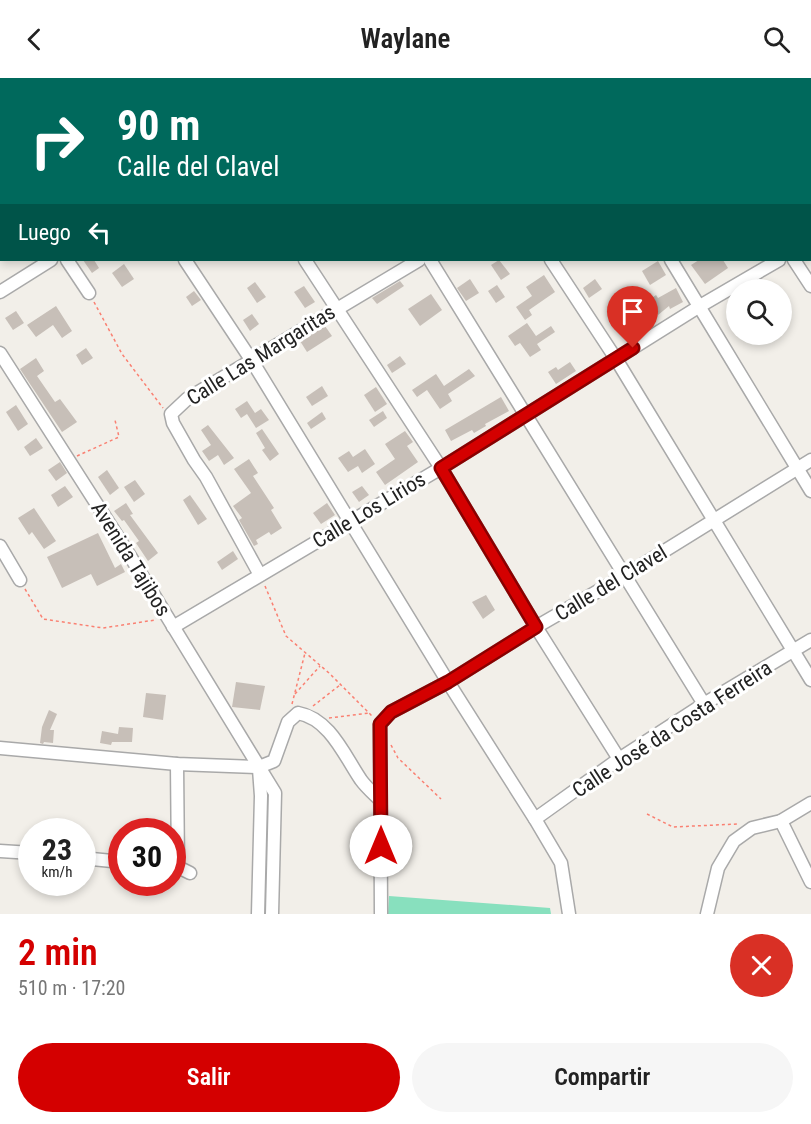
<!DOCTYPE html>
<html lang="es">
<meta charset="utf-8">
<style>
:root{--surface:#fff;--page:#f6f6f6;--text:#222;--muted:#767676;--accent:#d40000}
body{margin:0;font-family:"Roboto Condensed",sans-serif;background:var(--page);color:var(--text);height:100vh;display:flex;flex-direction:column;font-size:22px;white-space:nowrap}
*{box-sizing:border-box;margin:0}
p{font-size:20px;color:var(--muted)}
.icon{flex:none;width:33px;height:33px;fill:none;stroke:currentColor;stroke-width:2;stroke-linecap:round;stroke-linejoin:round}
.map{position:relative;height:836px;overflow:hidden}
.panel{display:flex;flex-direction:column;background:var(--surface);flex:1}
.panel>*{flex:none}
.guide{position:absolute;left:0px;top:0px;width:812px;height:183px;box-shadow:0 3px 9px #0003;background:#00695c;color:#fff;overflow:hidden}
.fabs{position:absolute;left:726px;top:201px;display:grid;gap:12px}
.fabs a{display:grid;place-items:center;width:66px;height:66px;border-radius:50%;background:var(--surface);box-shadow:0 3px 9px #0003;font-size:30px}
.speed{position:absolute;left:18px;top:740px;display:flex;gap:12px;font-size:30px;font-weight:700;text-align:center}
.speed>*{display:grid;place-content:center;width:78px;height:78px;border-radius:50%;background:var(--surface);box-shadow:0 3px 9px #0003;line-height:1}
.speed small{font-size:15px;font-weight:400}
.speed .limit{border:9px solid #d22;background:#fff;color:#111}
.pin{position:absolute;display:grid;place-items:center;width:51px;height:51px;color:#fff;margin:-62px -26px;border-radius:50% 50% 50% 0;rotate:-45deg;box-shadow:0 0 6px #0007}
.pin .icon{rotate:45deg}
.me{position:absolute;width:66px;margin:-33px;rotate:0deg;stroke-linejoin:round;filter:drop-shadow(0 0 4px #0008)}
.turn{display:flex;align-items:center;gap:21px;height:126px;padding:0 18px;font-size:27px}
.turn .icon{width:78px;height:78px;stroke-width:2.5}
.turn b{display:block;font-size:42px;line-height:51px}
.then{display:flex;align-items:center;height:57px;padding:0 18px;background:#0003;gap:12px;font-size:22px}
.round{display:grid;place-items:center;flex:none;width:63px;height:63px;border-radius:32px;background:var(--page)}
.summary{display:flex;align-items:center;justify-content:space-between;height:102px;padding:0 18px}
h1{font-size:36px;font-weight:600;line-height:45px;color:var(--accent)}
.action{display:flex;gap:12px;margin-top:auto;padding:12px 18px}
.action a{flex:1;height:69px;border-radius:36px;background:var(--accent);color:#fff;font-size:24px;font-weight:600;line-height:69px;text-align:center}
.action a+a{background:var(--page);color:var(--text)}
header{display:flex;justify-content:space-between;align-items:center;height:78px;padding:0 18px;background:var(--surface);font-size:27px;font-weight:600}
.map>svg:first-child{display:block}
</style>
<header><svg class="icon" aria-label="back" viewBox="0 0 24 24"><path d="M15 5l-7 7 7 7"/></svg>Waylane<svg class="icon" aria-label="search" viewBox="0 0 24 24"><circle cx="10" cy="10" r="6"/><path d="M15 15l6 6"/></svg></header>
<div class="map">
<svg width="811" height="836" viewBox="0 0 811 836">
<rect width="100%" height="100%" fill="#f2efe9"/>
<!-- pitch -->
<path fill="#88e0be" d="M 389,818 L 550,830 L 551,836 L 388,836 Z"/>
<!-- building -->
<g fill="#c7bfb8">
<path d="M 83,182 L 94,182 L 99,190 L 92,195 Z"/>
<path d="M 499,182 L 510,196 L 501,202 L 491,187 Z"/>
<path d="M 699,182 L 723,182 L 728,190 L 705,206 L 691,187 Z"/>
<path d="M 658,183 L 666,197 L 650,207 L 642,193 Z"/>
<path d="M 124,186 L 134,201 L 122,209 L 112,195 Z"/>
<path d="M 544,197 L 555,214 L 529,232 L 532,237 L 525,242 L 516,229 L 532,218 L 526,209 Z"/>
<path d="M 470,201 L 479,215 L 466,223 L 457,210 Z"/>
<path d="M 595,201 L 602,211 L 589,220 L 583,210 Z"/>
<path d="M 400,203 L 404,208 L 377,226 L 372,220 Z"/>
<path d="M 255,204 L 266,219 L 257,225 L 247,210 Z"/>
<path d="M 497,207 L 505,219 L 496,225 L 488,213 Z"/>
<path d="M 304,208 L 315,224 L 305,230 L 294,214 Z"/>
<path d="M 676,210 L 683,224 L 670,231 L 669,228 L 658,237 L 648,223 L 656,217 L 658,220 Z"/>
<path d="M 194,213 L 201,222 L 192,228 L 186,219 Z"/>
<path d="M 431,216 L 442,232 L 420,248 L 408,231 Z"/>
<path d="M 56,228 L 72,253 L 62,260 L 53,247 L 36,259 L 27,247 Z"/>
<path d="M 16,233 L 24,245 L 13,252 L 5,240 Z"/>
<path d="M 252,236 L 259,246 L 250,253 L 243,242 Z"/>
<path d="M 527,245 L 536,258 L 551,248 L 555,254 L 537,266 L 541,272 L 530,279 L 520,265 L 515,268 L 508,258 Z"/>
<path d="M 325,248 L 332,258 L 307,274 L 300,263 Z"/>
<path d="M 86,270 L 93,280 L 82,287 L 76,277 Z"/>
<path d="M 400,278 L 406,286 L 392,295 L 387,287 Z"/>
<path d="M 36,280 L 44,293 L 37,298 L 55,324 L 60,321 L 77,344 L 62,354 L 20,291 Z"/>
<path d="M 570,284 L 576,293 L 556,306 L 548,294 L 556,289 L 558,292 Z"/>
<path d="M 469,291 L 475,298 L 448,316 L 452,323 L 440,331 L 427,312 L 417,319 L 412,312 L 436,296 L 444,308 Z"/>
<path d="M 322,308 L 328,318 L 312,328 L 306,319 Z"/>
<path d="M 376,309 L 387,326 L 375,334 L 364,317 Z"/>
<path d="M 501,319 L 509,333 L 485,346 L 486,348 L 474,355 L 472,352 L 451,363 L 445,352 Z"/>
<path d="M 247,323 L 255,335 L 261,331 L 269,342 L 256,350 L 247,336 L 241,340 L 235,331 Z"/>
<path d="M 16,327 L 28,346 L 18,353 L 6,334 Z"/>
<path d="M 383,333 L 387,340 L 374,349 L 369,342 Z"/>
<path d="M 322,334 L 326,341 L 311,351 L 307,345 Z"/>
<path d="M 208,347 L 234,380 L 224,387 L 218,377 L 209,383 L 202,373 L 211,367 L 201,352 Z"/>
<path d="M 262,351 L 279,376 L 270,383 L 262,372 L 265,370 L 256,355 Z"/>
<path d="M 405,353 L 413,364 L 407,368 L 418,384 L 385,407 L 376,394 L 395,381 L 385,366 Z"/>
<path d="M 36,360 L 43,370 L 30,378 L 24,369 Z"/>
<path d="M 365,371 L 375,386 L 362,395 L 358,388 L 348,394 L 338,380 L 349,373 L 353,379 Z"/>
<path d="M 249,381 L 258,395 L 253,398 L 274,430 L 271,432 L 282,450 L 271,457 L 269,454 L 256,462 L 258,466 L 254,468 L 239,442 L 242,440 L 233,428 L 251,415 L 234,391 Z"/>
<path d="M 60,384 L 67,395 L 56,403 L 48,392 Z"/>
<path d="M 107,392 L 119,410 L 110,417 L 98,399 Z"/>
<path d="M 135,402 L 145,416 L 134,424 L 124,409 Z"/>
<path d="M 65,408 L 73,419 L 58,429 L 51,417 Z"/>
<path d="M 362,408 L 369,417 L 359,424 L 352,414 Z"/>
<path d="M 190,417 L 207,441 L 198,447 L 183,422 Z"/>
<path d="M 126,425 L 133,436 L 130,437 L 158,475 L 148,483 L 136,465 L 139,463 L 124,442 L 122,443 L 114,433 Z"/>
<path d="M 327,425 L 335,437 L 321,446 L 313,435 Z"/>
<path d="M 34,430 L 56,463 L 44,471 L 32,454 L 29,457 L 18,440 Z"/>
<path d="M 98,455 L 115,490 L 121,486 L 125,494 L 97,508 L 91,496 L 62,510 L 47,479 Z"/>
<path d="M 233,473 L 238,481 L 222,492 L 217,484 Z"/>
<path d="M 486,517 L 495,532 L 483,541 L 472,524 Z"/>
<path d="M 236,604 L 265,608 L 260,632 L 232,629 Z"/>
<path d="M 146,615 L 166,617 L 163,642 L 143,639 Z"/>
<path d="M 49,632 L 57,636 L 50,652 L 54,652 L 53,665 L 44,664 L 43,666 L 40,665 L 42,649 Z"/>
<path d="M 119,649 L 133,650 L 132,664 L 112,664 L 111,667 L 100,665 L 102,653 L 118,656 Z"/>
</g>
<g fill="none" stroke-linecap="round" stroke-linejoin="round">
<!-- minor casing -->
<g stroke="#a9a9a9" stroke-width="15">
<g id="minor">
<path d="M 68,0 L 69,2"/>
<path d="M 193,0 L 194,2"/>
<path d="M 315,0 L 316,2"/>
<path d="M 435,0 L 436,2"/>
<path d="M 557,0 L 558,2"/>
<path d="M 682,0 L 683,2"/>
<path d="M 802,0 L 803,2"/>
<path d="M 346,2 L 348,0"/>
<path d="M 712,2 L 714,0"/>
<path d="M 810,13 L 811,15"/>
<path d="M 0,78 L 2,80"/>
<path d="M 810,162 L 811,162"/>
<path d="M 67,182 L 89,215"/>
<path d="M 185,182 L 252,283 L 448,604 L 535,741 L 561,785 L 569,836"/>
<path d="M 305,182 L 441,390 L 536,549 L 619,681"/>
<path d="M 430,182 L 704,626"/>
<path d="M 551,182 L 616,281 L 811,602"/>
<path d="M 671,182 L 811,413"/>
<path d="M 794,182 L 811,208"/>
<path d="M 0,214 L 51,182"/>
<path d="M 0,275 L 130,478 L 275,715 L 272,836"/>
<path d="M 0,468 L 20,502"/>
<path d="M 260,497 L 206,399 L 194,382 L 173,345 L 171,336 L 187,321 L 419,182"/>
<path d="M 173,549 L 441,390 L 700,228 L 779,182"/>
<path d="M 0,670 L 177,686 L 259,689 L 274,683 L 288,644 L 298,635 C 330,641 344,677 361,702 C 366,709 374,716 380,722"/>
<path d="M 177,686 L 178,789 L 190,795"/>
<path d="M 535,741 L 619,681 L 704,626 L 811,562"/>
<path d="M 781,743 L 811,804"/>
<path d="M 0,773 L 32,775"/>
<path d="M 82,780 L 122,784"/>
<path d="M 258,836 L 261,718 L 259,691"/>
<path d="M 381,836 L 380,646 L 391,634 L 448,604 L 536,549 L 624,498 L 811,382"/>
<path d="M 707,836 L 718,790 L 734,763 L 752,750 L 781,743 L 811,725"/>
</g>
</g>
<!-- path -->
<g stroke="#fa8072" stroke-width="1.5" stroke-dasharray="3 3" stroke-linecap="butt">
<path d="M 94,224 L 122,276 L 163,330"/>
<path d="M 77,378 L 119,359 L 115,342"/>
<path d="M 265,508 L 286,558 L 329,595 L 372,638"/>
<path d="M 25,511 L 43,541 L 103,550 L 155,542"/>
<path d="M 295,616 L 320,588"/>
<path d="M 292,626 L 305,575"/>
<path d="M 313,628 L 340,607"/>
<path d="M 329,640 L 369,635"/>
<path d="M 391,667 L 398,680 L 441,721"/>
<path d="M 647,736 L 673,749 L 737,746"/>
</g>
<!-- minor -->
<use href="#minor" stroke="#fff" stroke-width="12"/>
</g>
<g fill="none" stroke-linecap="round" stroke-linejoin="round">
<!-- route casing -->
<g stroke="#8a0000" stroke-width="15">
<path id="route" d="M 381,768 L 380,646 L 391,634 L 448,604 L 536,549 L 441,390 L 633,270"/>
</g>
<!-- route -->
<use href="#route" stroke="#d40000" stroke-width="10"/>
</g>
<g text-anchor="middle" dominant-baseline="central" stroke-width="6" stroke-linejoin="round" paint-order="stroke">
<!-- street labels -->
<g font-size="21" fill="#222" stroke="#fff">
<text transform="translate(261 277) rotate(-32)">Calle Las Margaritas</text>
<text transform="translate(369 432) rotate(-31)">Calle Los Lirios</text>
<text transform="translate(131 481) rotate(58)">Avenida Tajibos</text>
<text transform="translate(611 505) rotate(-31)">Calle del Clavel</text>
<text transform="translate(672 651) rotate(-33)">Calle José da Costa Ferreira</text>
</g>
</g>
</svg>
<div class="fabs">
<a><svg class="icon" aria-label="search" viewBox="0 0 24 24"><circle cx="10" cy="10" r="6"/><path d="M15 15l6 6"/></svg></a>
</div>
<div class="speed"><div>23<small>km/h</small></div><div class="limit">30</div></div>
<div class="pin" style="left:633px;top:270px;background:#d93025"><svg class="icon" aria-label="arrive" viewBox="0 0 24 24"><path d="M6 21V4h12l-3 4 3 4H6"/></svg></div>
<svg class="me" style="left:381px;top:768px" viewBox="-20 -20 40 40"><circle r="19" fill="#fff"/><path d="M0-13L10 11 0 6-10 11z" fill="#d40000"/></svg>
<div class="guide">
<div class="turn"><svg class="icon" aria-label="right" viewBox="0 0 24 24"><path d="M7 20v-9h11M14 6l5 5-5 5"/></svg><div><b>90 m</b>Calle del Clavel</div></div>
<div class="then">Luego<svg class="icon" aria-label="left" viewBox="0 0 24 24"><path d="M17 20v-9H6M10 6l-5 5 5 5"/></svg></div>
</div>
</div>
<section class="panel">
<div class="summary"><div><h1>2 min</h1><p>510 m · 17:20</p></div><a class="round" style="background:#d93025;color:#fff"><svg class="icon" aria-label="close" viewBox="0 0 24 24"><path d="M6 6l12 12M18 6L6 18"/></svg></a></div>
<div class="action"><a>Salir</a><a>Compartir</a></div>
</section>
